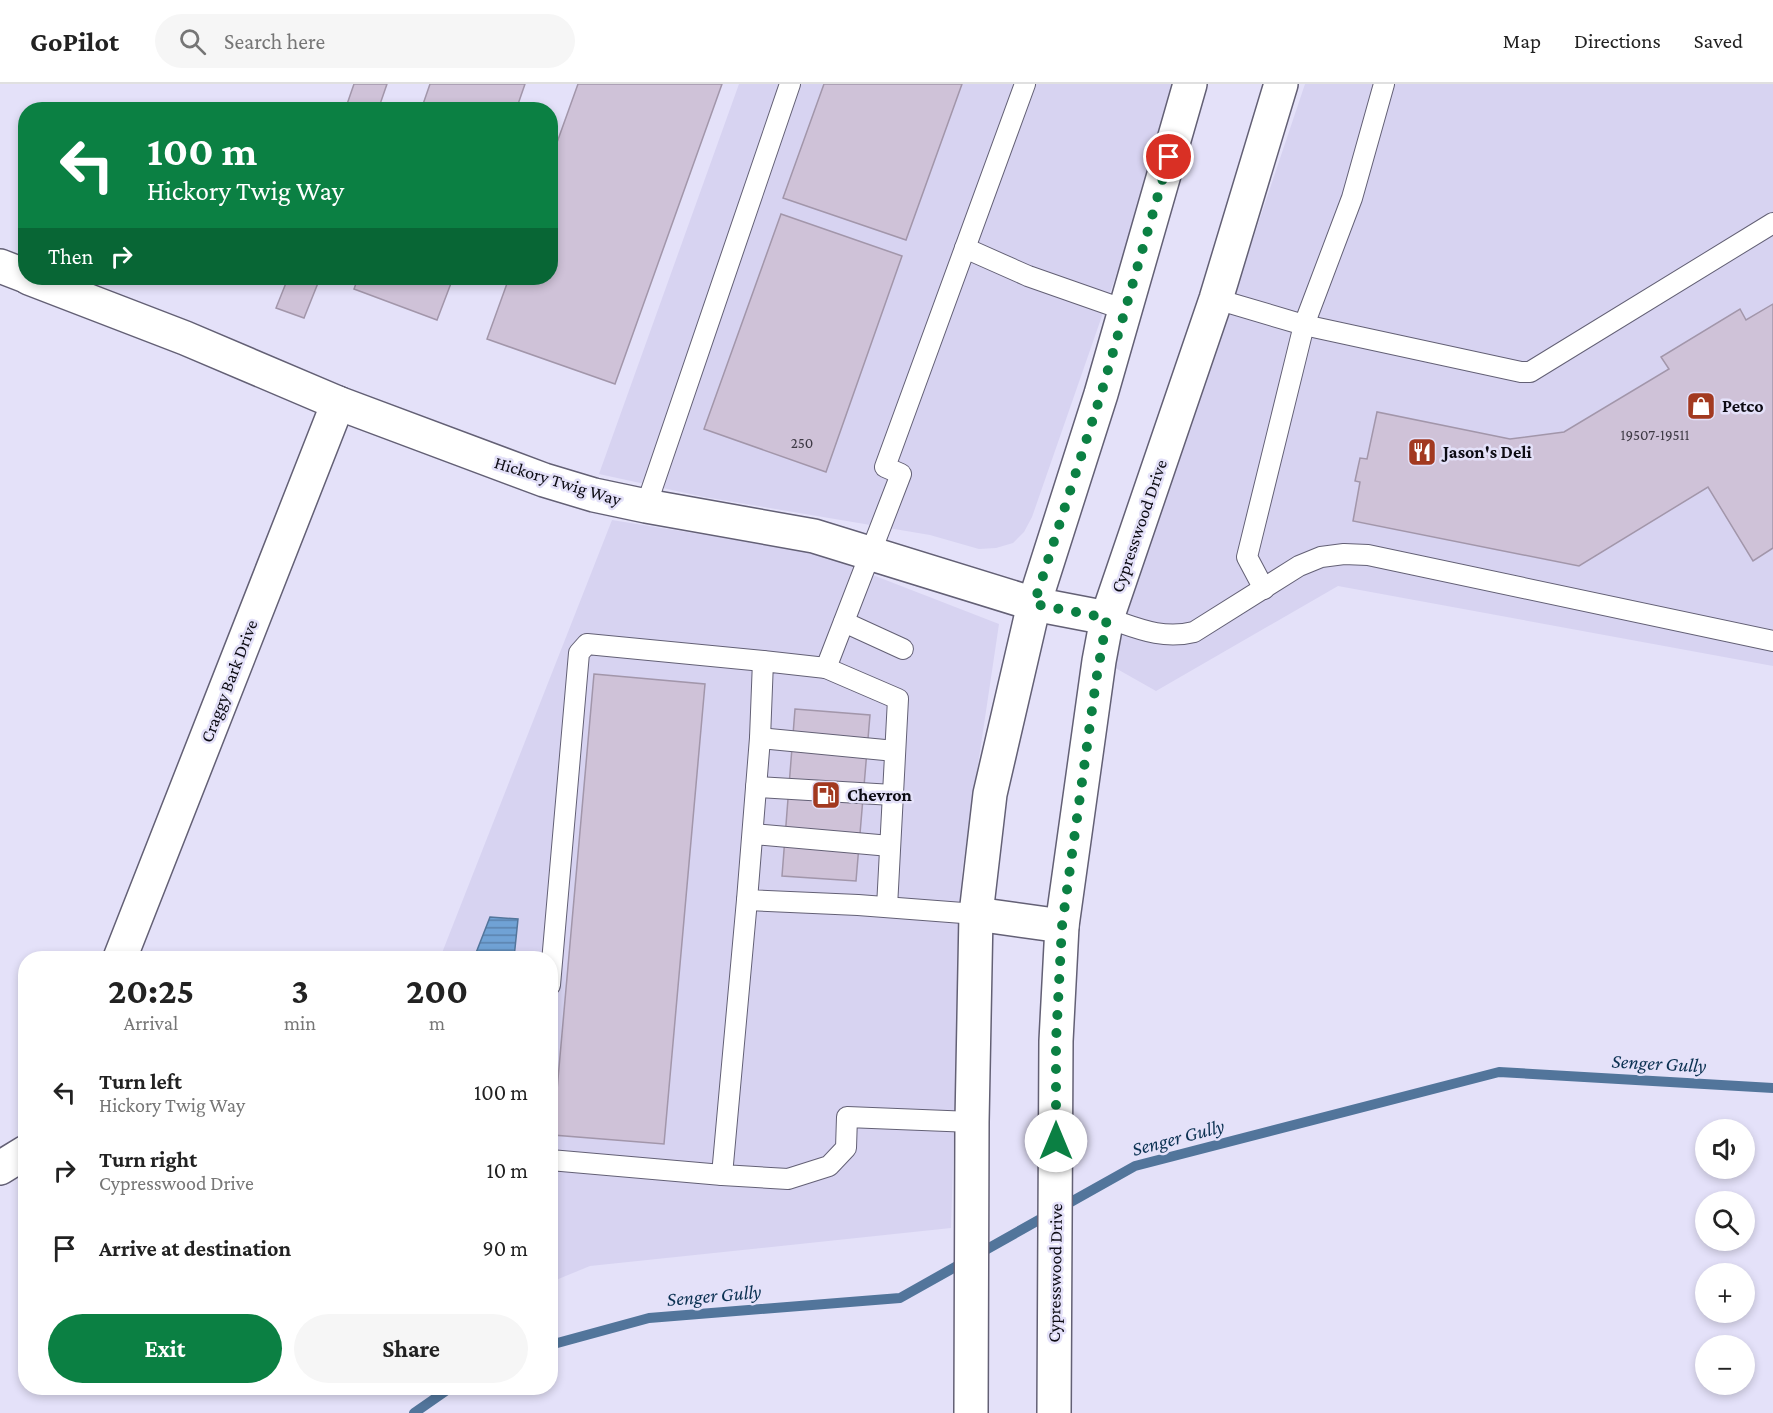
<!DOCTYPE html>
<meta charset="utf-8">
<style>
:root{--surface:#fff;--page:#f6f6f6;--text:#222;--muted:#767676;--line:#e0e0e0;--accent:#0b8043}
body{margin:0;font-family:"Crimson Pro",serif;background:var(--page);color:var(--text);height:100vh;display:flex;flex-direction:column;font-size:22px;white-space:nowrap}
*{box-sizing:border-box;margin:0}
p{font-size:20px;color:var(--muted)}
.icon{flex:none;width:33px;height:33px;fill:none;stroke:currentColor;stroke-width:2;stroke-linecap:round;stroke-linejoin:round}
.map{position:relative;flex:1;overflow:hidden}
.sheet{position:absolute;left:18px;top:867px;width:540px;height:444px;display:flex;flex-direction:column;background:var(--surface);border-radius:24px;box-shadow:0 3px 9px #0003}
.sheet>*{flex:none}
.top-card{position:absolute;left:18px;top:18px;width:540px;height:183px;border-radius:24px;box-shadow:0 3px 9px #0003;background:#0b8043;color:#fff;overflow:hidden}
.buttons{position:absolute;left:1695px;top:1035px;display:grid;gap:12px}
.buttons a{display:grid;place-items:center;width:60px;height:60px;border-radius:50%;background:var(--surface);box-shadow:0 3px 9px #0003;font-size:30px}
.pin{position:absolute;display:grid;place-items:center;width:51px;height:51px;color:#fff;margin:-26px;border:3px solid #fff;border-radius:50%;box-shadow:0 2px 6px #0007}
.me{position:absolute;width:66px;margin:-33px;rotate:0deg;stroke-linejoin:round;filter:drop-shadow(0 0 4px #0008)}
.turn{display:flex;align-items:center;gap:21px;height:126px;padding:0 30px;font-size:27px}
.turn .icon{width:78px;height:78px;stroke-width:2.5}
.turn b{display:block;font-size:42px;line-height:51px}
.then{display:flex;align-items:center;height:57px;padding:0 30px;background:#0003;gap:12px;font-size:22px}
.eta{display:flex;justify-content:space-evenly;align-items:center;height:102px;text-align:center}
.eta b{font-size:36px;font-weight:700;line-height:42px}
.action{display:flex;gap:12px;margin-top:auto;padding:12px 30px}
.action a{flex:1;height:69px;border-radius:36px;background:var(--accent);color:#fff;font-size:24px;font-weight:700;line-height:69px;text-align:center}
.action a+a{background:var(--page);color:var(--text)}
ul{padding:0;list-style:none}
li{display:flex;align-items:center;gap:18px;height:78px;padding:0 30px}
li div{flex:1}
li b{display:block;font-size:22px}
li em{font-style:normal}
header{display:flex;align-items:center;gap:36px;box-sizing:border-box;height:84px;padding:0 30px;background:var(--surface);border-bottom:2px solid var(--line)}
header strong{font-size:28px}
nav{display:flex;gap:33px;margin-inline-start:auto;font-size:21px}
.search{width:420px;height:54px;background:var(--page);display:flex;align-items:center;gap:15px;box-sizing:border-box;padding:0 21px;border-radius:33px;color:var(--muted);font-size:22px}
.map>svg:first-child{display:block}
</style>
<header>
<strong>GoPilot</strong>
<div class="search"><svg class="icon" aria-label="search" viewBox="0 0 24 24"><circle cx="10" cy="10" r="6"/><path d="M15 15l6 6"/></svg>Search here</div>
<nav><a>Map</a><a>Directions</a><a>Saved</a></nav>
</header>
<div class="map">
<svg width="1773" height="1329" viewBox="0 0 1773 1329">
<defs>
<pattern id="water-rules" width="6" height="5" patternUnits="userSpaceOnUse" patternTransform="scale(1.5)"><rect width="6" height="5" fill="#70a2d5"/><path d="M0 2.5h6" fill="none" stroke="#5a82ac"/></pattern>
</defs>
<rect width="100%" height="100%" fill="#e4e1f9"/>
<!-- built -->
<g fill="#d7d3f1">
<path d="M 739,0 L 1175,0 L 1151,91 L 1032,433 L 1024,448 L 1013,459 L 996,464 L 979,465 L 930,451 L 704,413 L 599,390 Z"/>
<path d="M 1305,0 L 1773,0 L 1773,582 L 1338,502 L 1156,607 L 1110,581 Z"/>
<path d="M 612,436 L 816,469 L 999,540 L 962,788 L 951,1144 L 590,1182 L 551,1198 L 550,874 L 440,874 Z"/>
</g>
<!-- water -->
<path fill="url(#water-rules)" stroke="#52759b" stroke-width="1.5" d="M 490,833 L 518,835 L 514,874 L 474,874 Z"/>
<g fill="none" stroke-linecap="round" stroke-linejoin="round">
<!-- stream -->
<g stroke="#52759b" stroke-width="10">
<path d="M 550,1261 L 649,1234 L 900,1214 L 1135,1082 L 1499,988 L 1773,1004"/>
<path d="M 414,1329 L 450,1304"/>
</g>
</g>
<!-- building -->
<g fill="#cfc2d8" stroke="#a296aa" stroke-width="1.5">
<path d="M 354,0 L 387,0 L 378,26 L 345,26 Z"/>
<path d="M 430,0 L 525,0 L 516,26 L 421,26 Z"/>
<path d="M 578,0 L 722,0 L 615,300 L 487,255 L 509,194 L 550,194 L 550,78 Z"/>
<path d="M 824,0 L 962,0 L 906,156 L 783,114 Z"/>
<path d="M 781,130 L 902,172 L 826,388 L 704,345 Z"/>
<path d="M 288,194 L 320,194 L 304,234 L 276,224 Z"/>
<path d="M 358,194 L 453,194 L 437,236 L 354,205 Z"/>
<path d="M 1773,220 L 1773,464 L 1753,477 L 1708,403 L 1579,482 L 1353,437 L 1360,398 L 1355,397 L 1360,374 L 1367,375 L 1377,328 L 1510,355 L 1564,348 L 1669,285 L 1661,273 L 1740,225 L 1746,236 Z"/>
<path d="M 594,590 L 705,600 L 664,1060 L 553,1051 Z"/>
<path d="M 795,625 L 870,631 L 856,797 L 782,792 Z"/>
</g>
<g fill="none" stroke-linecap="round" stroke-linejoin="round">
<!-- lane casing -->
<g stroke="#636075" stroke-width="22">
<g id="lane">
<path d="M 965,164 L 1028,192 L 1125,226"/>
<path d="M 1216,215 L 1304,241 L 1521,288 L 1530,288 L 1773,139"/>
<path d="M 646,422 L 790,0"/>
<path d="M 1264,505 L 1247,473 L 1304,241 L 1352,114 L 1384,0"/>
<path d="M 1107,534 C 1137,544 1162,556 1194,548 L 1299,482 L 1321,473 L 1344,470 L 1368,471 L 1773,557"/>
<path d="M 844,538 L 903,565"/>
<path d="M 826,584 L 898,615 L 887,823"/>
<path d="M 760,654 L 895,667"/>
<path d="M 756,703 L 893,711"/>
<path d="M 753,750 L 890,762"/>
<path d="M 747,816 L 722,1091 L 788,1095 L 829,1082 L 846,1064 L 847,1033 L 972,1038"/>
<path d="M 976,830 L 858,821 L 747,816 L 760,654 L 763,577 L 826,584 L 901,390 L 885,383 L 1025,0"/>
<path d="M 550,901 L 579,569 L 587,560 L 763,577"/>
<path d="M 550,1076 L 722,1091"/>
</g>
</g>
<!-- street casing -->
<g stroke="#636075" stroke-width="36">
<g id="street">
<path d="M 120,874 L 338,319"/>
<path d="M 0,1084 L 26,1068"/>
</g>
</g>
<!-- secondary casing -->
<g stroke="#636075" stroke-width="36">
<g id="secondary">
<path d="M 0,182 L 26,192"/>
<path d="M 29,194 L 185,254 L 338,319 L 544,396 L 594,411 L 646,422 L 814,452 L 1034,520 L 1107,534"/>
<path d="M 976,830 L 1062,842"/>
<path d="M 971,1329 L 972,1038 L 976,830 L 990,710 L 1034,520 L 1101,310 L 1190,0"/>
<path d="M 1054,1329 L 1056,957 L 1062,842 L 1099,577 L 1107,534 L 1216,215 L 1281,0"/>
</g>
</g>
<!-- lane -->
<use href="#lane" stroke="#fff" stroke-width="20"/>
<!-- street -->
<use href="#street" stroke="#fff" stroke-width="33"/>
<!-- secondary -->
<use href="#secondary" stroke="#fff" stroke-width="33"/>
</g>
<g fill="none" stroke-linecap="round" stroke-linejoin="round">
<!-- route -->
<path stroke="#0b8043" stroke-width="10" stroke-dasharray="0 18" d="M 1056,1057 L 1056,957 L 1062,842 L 1096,597 L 1107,534 L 1034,520 L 1101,310 L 1169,73"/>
</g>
<!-- icons -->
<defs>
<g id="shop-square" transform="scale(1.5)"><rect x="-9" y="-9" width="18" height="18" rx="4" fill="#a23920" stroke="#e4e1f9"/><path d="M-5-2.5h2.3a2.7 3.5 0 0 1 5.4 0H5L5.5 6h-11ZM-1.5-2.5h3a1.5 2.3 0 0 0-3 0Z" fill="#fff"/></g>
<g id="restaurant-square" transform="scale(1.5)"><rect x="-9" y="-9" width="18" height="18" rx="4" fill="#a23920" stroke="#e4e1f9"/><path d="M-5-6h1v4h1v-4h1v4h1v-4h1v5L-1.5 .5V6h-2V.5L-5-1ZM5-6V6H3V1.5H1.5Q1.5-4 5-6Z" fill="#fff"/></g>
<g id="fuel-square" transform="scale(1.5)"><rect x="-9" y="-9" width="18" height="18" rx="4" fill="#a23920" stroke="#e4e1f9"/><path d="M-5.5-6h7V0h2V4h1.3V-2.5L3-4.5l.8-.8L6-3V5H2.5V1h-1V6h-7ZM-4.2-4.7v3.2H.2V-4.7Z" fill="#fff"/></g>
</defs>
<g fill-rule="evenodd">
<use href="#shop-square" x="1701" y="322"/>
<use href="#restaurant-square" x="1422" y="368"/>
<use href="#fuel-square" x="826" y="711"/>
</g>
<g text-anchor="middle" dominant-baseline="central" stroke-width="5" stroke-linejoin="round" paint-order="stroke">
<!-- number labels -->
<g font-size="15" fill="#3d3944">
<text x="1655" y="351">19507-19511</text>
<text x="802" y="359">250</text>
</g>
<!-- poi labels -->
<g font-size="18" font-weight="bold" fill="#0c0b13" stroke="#e4e1f9" text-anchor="start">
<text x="1722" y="322">Petco</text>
<text x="1443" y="368">Jason's Deli</text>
<text x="847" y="711">Chevron</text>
</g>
<!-- street labels -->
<g font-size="18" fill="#0c0b13" stroke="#e4e1f9">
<text transform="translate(558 397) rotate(17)">Hickory Twig Way</text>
<text transform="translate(1139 442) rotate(-71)">Cypresswood Drive</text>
<text transform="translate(229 597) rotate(-69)">Craggy Bark Drive</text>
<text transform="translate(1055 1189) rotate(-89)">Cypresswood Drive</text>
</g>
<!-- water labels -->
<g font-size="20" font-style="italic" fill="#0b3152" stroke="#e4e1f9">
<text transform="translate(1659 979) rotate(3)">Senger Gully</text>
<text transform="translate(1178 1053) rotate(-15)">Senger Gully</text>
<text transform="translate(714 1211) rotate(-5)">Senger Gully</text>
</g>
</g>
</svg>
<div class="buttons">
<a><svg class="icon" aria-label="sound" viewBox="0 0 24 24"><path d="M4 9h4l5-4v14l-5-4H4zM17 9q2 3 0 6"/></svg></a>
<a><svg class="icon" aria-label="search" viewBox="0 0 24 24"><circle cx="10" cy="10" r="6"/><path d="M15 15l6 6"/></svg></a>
<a>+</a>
<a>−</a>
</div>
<div class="pin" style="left:1169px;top:73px;background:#d93025"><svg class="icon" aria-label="arrive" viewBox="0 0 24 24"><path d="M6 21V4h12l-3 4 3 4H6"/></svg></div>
<svg class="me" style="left:1056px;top:1057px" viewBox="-20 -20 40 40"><circle r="19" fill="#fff"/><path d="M0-13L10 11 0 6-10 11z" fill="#0b8043"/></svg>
<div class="top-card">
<div class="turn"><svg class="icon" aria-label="left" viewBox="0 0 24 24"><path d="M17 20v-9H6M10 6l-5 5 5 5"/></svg><div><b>100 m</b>Hickory Twig Way</div></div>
<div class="then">Then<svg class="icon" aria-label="right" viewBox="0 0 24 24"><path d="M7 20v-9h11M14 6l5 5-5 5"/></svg></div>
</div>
<section class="sheet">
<div class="eta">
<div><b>20:25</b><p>Arrival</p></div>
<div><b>3</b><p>min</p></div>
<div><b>200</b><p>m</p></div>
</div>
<ul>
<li><svg class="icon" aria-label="left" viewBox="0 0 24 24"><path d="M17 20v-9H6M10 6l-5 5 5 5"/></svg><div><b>Turn left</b><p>Hickory Twig Way</p></div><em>100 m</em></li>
<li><svg class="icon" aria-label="right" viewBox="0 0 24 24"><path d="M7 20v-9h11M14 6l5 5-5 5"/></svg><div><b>Turn right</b><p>Cypresswood Drive</p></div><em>10 m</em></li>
<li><svg class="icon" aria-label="arrive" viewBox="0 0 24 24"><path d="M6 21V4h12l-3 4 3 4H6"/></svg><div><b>Arrive at destination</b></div><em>90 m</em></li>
</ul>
<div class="action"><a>Exit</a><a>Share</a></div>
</section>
</div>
